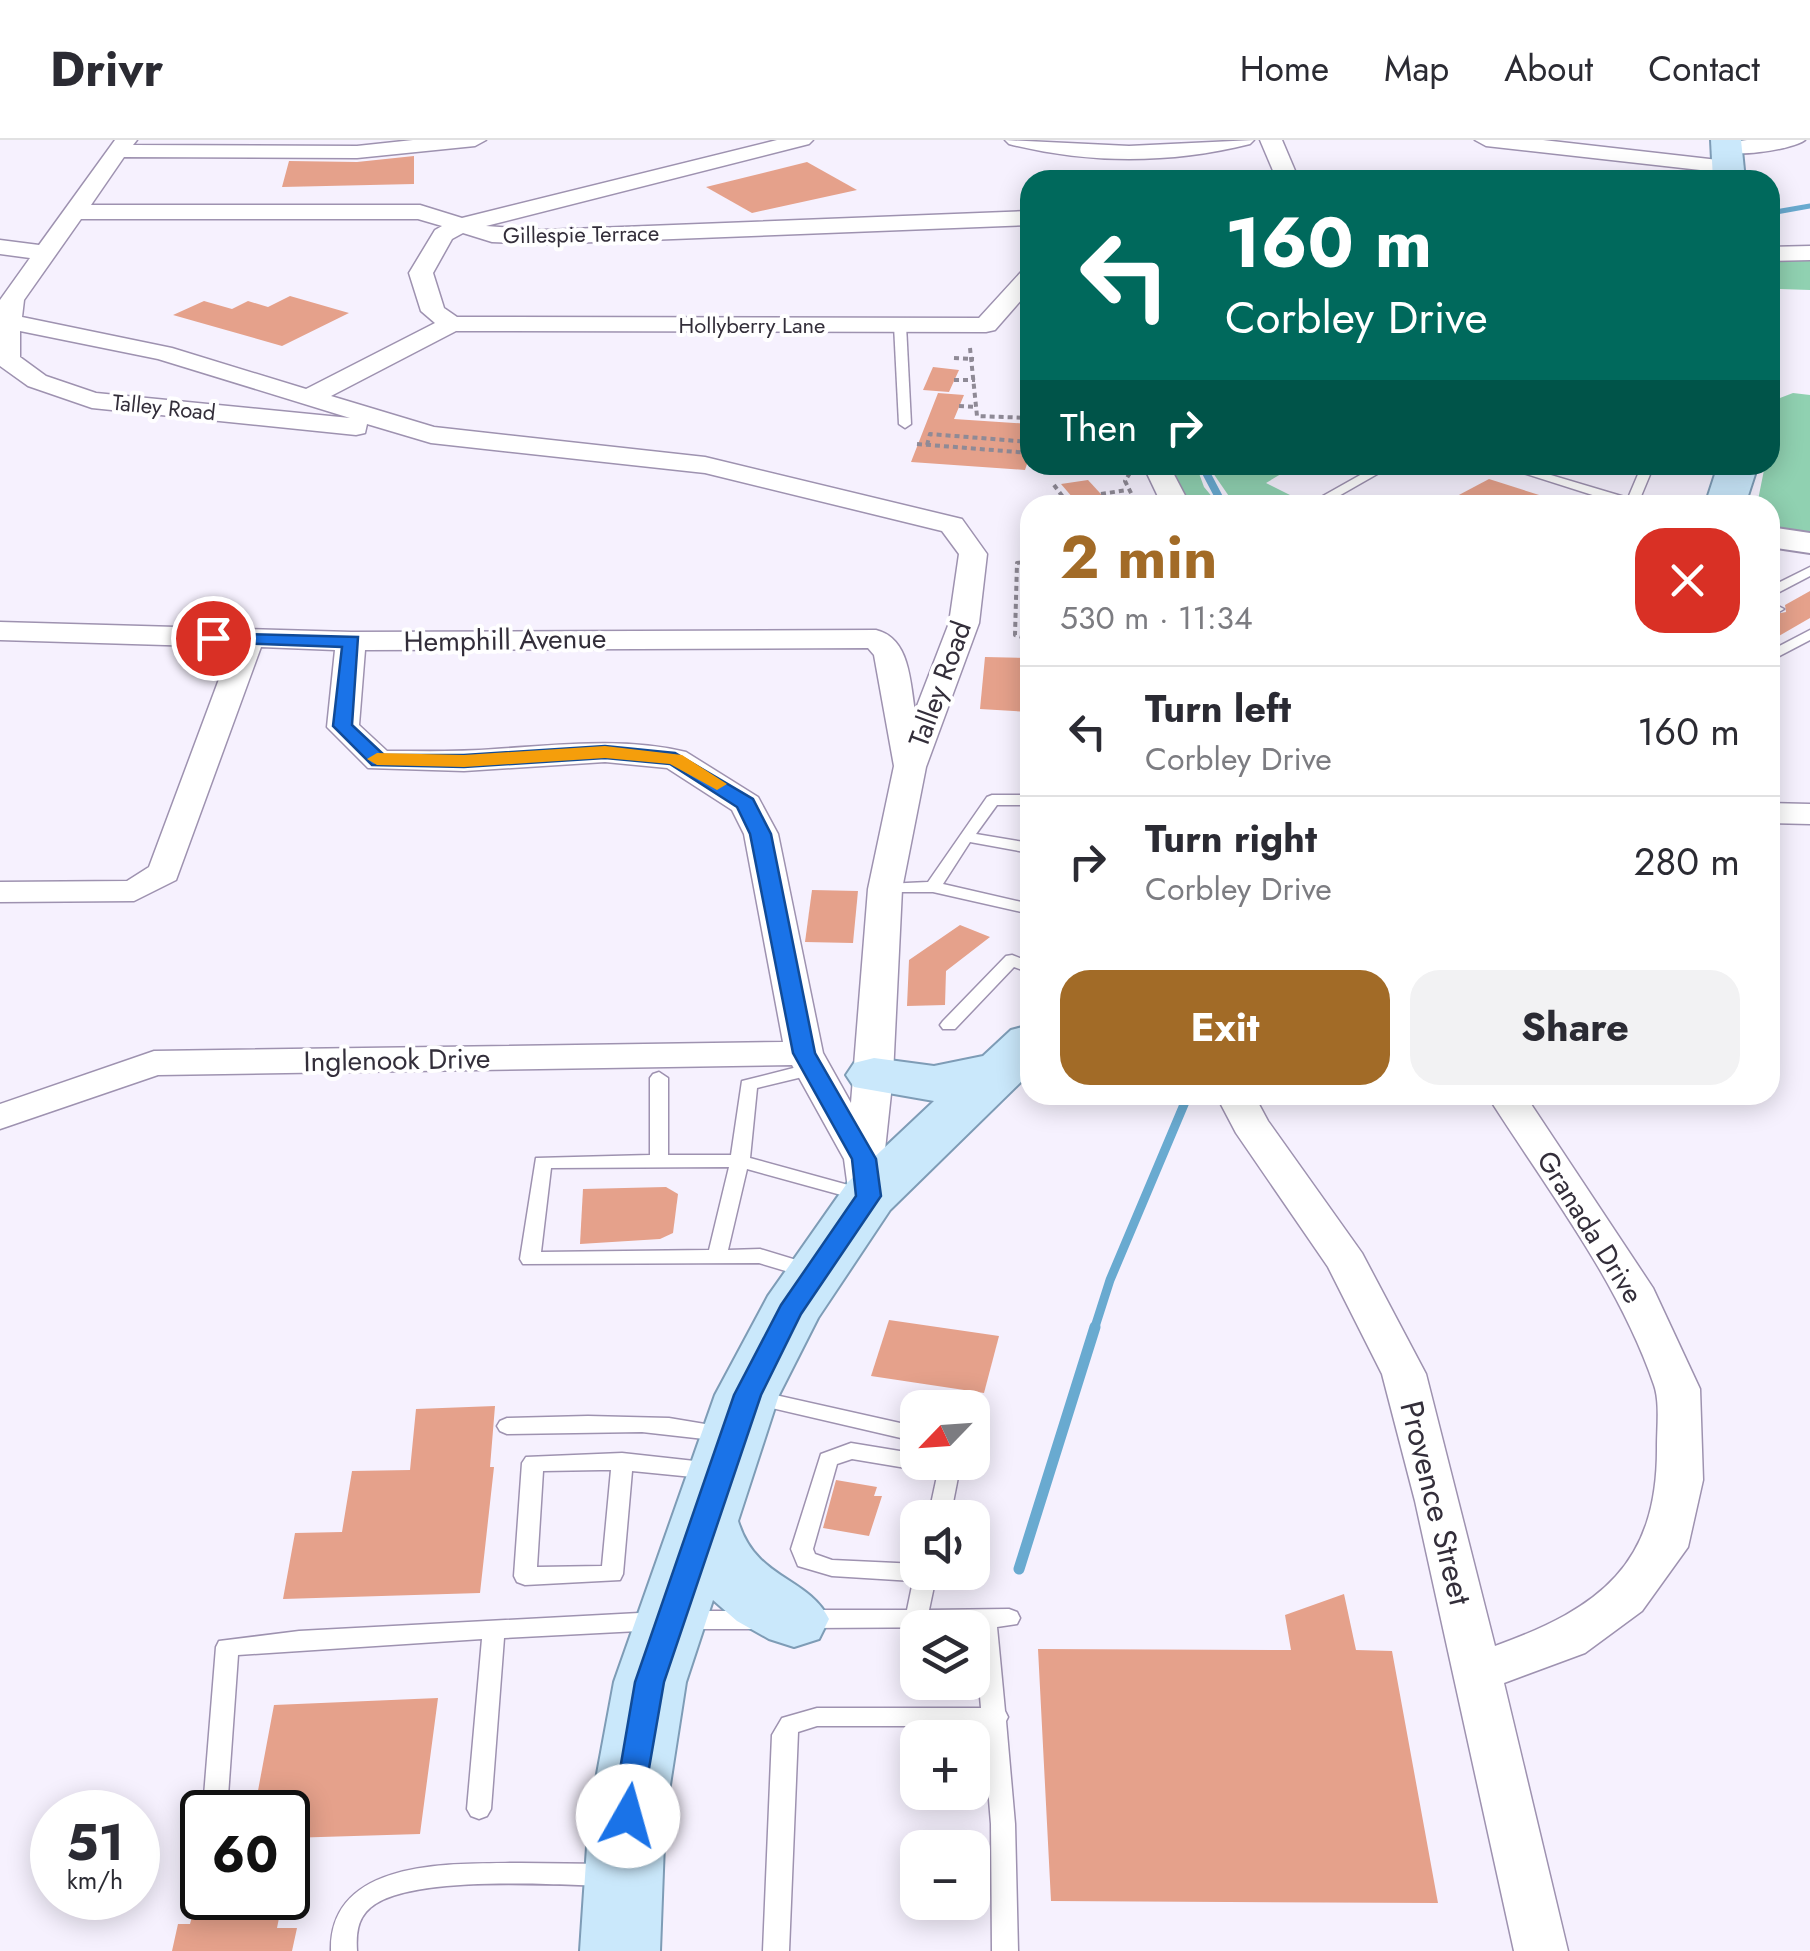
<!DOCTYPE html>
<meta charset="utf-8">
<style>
:root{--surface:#fff;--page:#f2f2f3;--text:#2b2b33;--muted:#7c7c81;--line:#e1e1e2;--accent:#a26b27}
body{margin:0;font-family:Jost,sans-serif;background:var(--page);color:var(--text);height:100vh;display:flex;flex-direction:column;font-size:38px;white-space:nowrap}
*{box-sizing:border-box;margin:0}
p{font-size:32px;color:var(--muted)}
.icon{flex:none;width:55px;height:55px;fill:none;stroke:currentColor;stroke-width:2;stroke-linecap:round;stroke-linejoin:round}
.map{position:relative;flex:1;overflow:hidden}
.sheet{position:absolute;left:1020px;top:355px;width:760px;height:610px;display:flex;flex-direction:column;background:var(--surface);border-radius:30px;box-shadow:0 5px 25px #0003}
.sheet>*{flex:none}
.top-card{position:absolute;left:1020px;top:30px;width:760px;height:305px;border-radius:30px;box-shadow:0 5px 25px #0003;background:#00695c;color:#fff;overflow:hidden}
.needle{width:65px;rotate:245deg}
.controls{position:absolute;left:900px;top:1250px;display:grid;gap:20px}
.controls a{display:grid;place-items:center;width:90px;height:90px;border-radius:20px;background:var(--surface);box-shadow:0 5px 25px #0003;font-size:50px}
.speed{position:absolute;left:30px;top:1650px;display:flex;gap:20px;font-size:50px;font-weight:700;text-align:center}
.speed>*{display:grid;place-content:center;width:130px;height:130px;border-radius:50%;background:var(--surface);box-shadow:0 5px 25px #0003;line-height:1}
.speed small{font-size:25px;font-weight:400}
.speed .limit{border:5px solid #111;border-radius:15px;background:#fff;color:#111}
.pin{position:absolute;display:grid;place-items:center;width:85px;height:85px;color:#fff;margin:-42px;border:5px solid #fff;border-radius:50%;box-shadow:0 2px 10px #0007}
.me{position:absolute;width:110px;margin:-55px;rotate:7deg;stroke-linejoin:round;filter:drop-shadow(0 0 8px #0008)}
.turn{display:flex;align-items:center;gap:35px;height:210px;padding:0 40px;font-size:45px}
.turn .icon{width:130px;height:130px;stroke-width:2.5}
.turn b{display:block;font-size:70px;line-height:85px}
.then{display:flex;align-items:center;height:95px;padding:0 40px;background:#0003;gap:20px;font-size:38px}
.round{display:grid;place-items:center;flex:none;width:105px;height:105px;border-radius:30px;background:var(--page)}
.headline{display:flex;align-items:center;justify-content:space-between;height:170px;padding:0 40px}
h1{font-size:60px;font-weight:700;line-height:75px;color:var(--accent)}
.cta{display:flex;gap:20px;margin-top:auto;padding:20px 40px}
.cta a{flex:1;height:115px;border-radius:30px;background:var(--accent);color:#fff;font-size:40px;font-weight:700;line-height:115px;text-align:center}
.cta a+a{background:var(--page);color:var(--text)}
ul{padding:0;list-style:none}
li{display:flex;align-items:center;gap:30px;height:130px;padding:0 40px;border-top:2px solid var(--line)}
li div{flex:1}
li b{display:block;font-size:38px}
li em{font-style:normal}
header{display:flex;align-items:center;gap:60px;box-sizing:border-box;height:140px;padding:0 50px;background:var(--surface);border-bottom:2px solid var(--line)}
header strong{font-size:48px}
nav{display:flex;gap:55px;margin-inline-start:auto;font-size:35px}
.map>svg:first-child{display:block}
</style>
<header>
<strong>Drivr</strong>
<nav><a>Home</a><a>Map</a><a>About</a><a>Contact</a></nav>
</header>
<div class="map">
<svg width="1810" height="1811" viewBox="0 0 1810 1811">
<rect width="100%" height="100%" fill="#f6f1fe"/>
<!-- green -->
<g fill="#90d1b1">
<path d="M 1810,120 L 1810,150 L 1780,149 L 1776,121 Z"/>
<path d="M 1793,253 L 1810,255 L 1810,395 L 1770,385 L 1770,365 L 1757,365 L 1765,325 L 1770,325 L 1777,259 Z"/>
<path d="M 1173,325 L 1196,325 L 1204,347 L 1219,365 L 1190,365 L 1173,342 Z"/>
<path d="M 1214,325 L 1296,325 L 1266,343 L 1294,357 L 1278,365 L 1235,365 L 1213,333 Z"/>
</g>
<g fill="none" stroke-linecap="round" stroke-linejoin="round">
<!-- stream-far3 -->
<path stroke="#69aad0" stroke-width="5" d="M 1770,73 L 1810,66"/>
<!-- stream-far2 -->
<path stroke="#69aad0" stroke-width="8" d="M 1202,325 L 1223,365"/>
<!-- stream-far1 -->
<path stroke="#69aad0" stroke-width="9" d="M 1094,1190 L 1110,1140 L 1188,955"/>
<!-- stream -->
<path stroke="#69aad0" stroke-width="11" d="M 1019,1429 L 1095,1187"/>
</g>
<!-- building -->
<g fill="#e5a18b">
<path d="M 414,16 L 414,44 L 282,47 L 289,21 L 357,22 Z"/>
<path d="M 807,22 L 857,50 L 752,73 L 706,47 Z"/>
<path d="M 290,156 L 349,173 L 282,206 L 173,175 L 204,161 L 232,169 L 248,161 L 268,167 Z"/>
<path d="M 933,227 L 959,230 L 949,252 L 923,250 Z"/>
<path d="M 938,253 L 964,255 L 954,279 L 1030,284 L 1030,315 L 1025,330 L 911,322 Z"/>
<path d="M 1489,339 L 1555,360 L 1554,365 L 1440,365 Z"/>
<path d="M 1088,340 L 1111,365 L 1079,365 L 1061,344 Z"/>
<path d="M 1810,451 L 1810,478 L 1770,501 L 1770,475 L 1786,472 L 1785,465 Z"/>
<path d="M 985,517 L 1030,518 L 1030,572 L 980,569 Z"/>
<path d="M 812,750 L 858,751 L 853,803 L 805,802 Z"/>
<path d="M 960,785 L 990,797 L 946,831 L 945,865 L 907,866 L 909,820 Z"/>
<path d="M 666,1047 L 678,1054 L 673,1093 L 660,1099 L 580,1104 L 583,1049 Z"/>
<path d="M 889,1180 L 999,1196 L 984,1253 L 871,1236 Z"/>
<path d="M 495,1266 L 490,1327 L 494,1327 L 480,1453 L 283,1459 L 295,1393 L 342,1392 L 352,1331 L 410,1330 L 416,1269 Z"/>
<path d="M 836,1340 L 877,1347 L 874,1356 L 882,1356 L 869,1396 L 823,1388 Z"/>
<path d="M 1344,1454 L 1356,1510 L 1392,1511 L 1438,1763 L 1051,1761 L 1038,1509 L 1291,1510 L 1285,1475 Z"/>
<path d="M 438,1558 L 420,1694 L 288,1698 L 288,1672 L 254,1672 L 274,1565 Z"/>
<path d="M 281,1768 L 277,1788 L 297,1788 L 292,1811 L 172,1811 L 178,1784 L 190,1784 L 194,1769 Z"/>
</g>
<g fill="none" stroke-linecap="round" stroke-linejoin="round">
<!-- service casing -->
<g stroke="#9e92b0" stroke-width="3">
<g id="service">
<path d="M 900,182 L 906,185 L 911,284 L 905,288 L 899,284 L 894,185 Z"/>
<path d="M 1378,325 L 1393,325 L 1330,361 L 1335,365 L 1318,365 L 1314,361 Z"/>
<path d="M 1498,325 L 1517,325 L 1628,358 L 1642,325 L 1654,325 L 1639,361 L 1644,365 L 1624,365 Z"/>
<path d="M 1810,427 L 1810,436 L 1770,457 L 1770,447 Z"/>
<path d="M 1770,462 L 1784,469 L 1777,473 L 1770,471 Z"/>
<path d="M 1810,490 L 1810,500 L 1770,521 L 1770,511 Z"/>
<path d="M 992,655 L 1030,655 L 1030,665 L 997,665 L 976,694 L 1030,703 L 1030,713 L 970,702 L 943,744 L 1030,764 L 1030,774 L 933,752 L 879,752 L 877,749 L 885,744 L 928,742 L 987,657 Z"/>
<path d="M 1012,815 L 1030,822 L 1030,833 L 1014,827 L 955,889 L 943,889 L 940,885 L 943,881 L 1006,816 Z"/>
<path d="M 813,923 L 819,925 L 822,929 L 819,933 L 757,948 L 750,1018 L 870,1051 L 872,1055 L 863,1061 L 747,1029 L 728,1110 L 760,1109 L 816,1126 L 819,1131 L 816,1136 L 809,1138 L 759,1123 L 523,1124 L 520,1119 L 536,1018 L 650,1015 L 650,938 L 653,934 L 659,932 L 668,938 L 668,1015 L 731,1015 L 742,941 ZM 729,1027 L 709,1110 L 541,1112 L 551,1028 Z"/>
<path d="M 757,1251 L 918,1287 L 918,1302 L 750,1263 L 747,1258 L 750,1253 Z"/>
<path d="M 588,1276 L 669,1278 L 729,1288 L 732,1293 L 729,1298 L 722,1301 L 642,1292 L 507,1294 L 500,1291 L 497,1286 L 500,1281 L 507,1278 Z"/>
<path d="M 851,1303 L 918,1314 L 918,1322 L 928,1322 L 925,1327 L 918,1330 L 852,1319 L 837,1324 L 813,1409 L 815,1414 L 832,1420 L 918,1424 L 918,1432 L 937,1432 L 929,1470 L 1009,1469 L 1017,1472 L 1020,1478 L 1017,1484 L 997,1487 L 1005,1571 L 1008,1577 L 1006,1581 L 1015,1684 L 1018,1811 L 992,1811 L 991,1684 L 983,1586 L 817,1586 L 798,1592 L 789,1811 L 763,1811 L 772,1595 L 782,1578 L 817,1568 L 981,1568 L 974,1487 L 809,1488 L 801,1485 L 798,1479 L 801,1473 L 809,1470 L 907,1470 L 913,1441 L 832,1436 L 798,1426 L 791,1409 L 821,1314 Z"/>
<path d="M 622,1313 L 713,1323 L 720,1325 L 724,1331 L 720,1337 L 713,1339 L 632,1331 L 623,1434 L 620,1440 L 525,1445 L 517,1442 L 514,1436 L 522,1323 L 526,1317 ZM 601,1330 L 611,1330 L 602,1426 L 537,1427 L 543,1331 Z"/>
<path d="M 940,1322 L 961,1322 L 950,1378 L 928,1378 Z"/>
<path d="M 684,1471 L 758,1471 L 766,1474 L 769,1480 L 766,1486 L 758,1489 L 684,1489 L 676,1486 L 673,1480 L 676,1474 Z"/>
<path d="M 658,1472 L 666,1475 L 669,1481 L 666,1487 L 658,1490 L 504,1498 L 491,1669 L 487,1676 L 479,1679 L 471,1676 L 467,1669 L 482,1499 L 238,1515 L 228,1656 L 224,1663 L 216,1666 L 208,1663 L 204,1656 L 216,1507 L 219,1501 L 299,1491 Z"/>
<path d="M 521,1723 L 609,1724 L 618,1728 L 621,1735 L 618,1742 L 609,1746 C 556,1745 408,1734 370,1768 C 357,1779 356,1795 357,1811 L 331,1811 C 329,1717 455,1724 521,1723 Z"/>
</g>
</g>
<!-- minor casing -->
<g stroke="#9e92b0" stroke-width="3">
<g id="minor">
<path d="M 115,0 L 137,0 L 133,5 L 357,6 L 413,0 L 486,0 L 475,6 L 357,18 L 124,17 L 91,65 L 420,65 L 462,78 L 777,0 L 813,0 L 809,4 L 486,86 L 544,90 L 1030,71 L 1030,85 L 544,104 L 492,102 L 463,93 L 452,99 L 433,133 L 444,168 L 457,177 L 979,178 L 1022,131 L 1030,129 L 1030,150 L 995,190 L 986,192 L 456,191 L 331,256 L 434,287 L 705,317 L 962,379 L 987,414 L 979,483 L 926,627 L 902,749 L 893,935 L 884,1019 L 889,1056 L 883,1065 L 869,1069 L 855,1065 L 849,1056 L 844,1019 L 792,925 L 158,935 L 0,989 L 0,964 L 154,911 L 783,902 L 744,694 L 732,670 L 667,628 L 605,622 L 464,631 L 368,628 L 327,587 L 335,510 L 261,507 L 176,740 L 134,761 L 0,762 L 0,742 L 127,741 L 149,727 L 231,507 L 0,500 L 0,482 L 351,492 L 876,490 C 910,498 910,542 915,571 L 949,483 L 959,414 L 942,391 L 705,333 L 431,303 L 367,284 L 365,293 L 356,295 L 92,268 L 28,246 L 0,226 L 0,160 L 30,118 L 0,114 L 0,100 L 39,105 ZM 81,79 L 418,79 L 442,86 L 435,90 L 409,133 L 421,171 L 435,183 L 306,249 L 172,208 L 22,177 L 24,160 ZM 20,191 L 158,219 L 350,278 L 96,253 L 46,236 L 20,217 ZM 868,508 L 874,515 L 894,626 L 868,749 L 851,963 L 823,913 L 778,694 L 758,657 L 686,612 C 624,597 558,605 495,609 C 459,612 423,611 387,611 L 359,585 L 365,510 Z"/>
<path d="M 1005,0 L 1129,6 L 1254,0 L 1250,4 C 1171,24 1087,24 1009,4 Z"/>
<path d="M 1260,0 L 1282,0 L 1299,40 L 1277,40 Z"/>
<path d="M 1475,0 L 1543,0 L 1727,21 L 1738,27 L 1727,33 L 1486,6 Z"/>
<path d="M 1747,0 L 1805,0 C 1792,10 1728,19 1716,9 L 1719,4 Z"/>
<path d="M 1810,106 L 1810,120 L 1770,121 L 1770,107 Z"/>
<path d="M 1143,325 L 1169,325 L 1190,365 L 1162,365 Z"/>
<path d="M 1770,663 L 1810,664 L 1810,684 L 1770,683 Z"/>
<path d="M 1216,955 L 1254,955 L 1268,981 L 1362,1113 L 1426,1234 L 1495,1506 C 1600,1468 1658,1425 1657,1306 C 1657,1287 1660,1262 1654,1245 C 1618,1140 1546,1048 1487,955 L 1525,955 L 1653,1148 L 1700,1249 L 1703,1340 L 1688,1407 L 1642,1471 L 1585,1513 L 1504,1543 L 1568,1811 L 1514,1811 L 1415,1361 L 1382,1234 L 1328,1127 L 1236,993 Z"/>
</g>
</g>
<!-- tertiary casing -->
<g stroke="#9e92b0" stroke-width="4">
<path id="tertiary" d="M 1770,387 L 1810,393 L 1810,413 L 1770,407 Z"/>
</g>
<!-- primary casing -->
<g stroke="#7e9cb6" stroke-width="4">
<g id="primary">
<path d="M 1711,0 L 1741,0 L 1745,40 L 1713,40 Z"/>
<path d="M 1718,325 L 1758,325 L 1745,365 L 1705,365 Z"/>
<path d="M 1030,885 L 1030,933 L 890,1070 L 818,1178 L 779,1255 L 738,1381 C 756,1440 807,1436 829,1479 L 819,1499 L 794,1507 L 769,1499 L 737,1481 L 713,1460 L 686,1542 L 665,1677 L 660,1811 L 580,1811 L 589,1677 L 614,1542 L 715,1255 L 768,1156 L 848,1042 L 934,961 L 854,947 L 846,935 L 854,923 L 874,918 L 934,926 L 983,916 L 1011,890 Z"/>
</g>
</g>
<!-- path -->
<g stroke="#8f8a96" stroke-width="4" stroke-dasharray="5 4" stroke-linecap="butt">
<path d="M 1030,203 L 1024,211 L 1030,237"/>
<path d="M 970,208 L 977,276 L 1030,278"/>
<path d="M 954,218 L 974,219"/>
<path d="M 954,240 L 975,240"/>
<path d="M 959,266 L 977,267"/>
<path d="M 917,304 L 1030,313"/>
<path d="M 927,305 L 930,294 L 1030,302"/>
<path d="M 1130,333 L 1125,341 L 1137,365"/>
<path d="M 1054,345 L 1069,365"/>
<path d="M 1101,354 L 1127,350"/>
<path d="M 1030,421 L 1017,423 L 1015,495 L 1030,499"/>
</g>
<!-- service -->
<use href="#service" fill="#fff" fill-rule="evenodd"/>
<!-- minor -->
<use href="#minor" fill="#fff" fill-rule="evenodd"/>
<!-- tertiary -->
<use href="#tertiary" fill="#fff" fill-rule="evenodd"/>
<!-- primary -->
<use href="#primary" fill="#cae8fb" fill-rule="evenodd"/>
</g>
<!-- route -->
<path fill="#1a73e8" stroke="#114b97" stroke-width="2.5" d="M 213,493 L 358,497 L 352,585 L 384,615 L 464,615 L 605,606 L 675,613 L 753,659 L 771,694 L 815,913 L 876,1019 L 881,1056 L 801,1174 L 761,1255 L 664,1542 L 639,1686 L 628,1690 L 616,1686 L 612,1676 L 635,1542 L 734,1255 L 781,1165 L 856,1056 L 852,1019 L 793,913 L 750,694 L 737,667 L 670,624 L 605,618 L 464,627 L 372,625 L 333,586 L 342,507 L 207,502 L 207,495 Z"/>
<!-- slow -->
<path fill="#f59e0b" d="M 605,606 L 682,615 L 727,644 L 717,650 L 670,624 L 605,618 L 464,627 L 377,625 L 367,619 L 377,613 L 464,615 Z"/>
<g text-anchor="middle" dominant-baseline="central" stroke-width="8" stroke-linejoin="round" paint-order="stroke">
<!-- far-street labels -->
<g font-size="22" fill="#332e3a" stroke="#fff">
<text transform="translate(581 94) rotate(-1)">Gillespie Terrace</text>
<text x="752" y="185">Hollyberry Lane</text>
<text transform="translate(164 267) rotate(6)">Talley Road</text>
</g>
<!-- street labels -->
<g font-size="28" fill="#332e3a" stroke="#fff">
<text transform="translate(505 500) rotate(-1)">Hemphill Avenue</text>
<text transform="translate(940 544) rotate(-70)">Talley Road</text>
<text transform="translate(397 920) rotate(-1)">Inglenook Drive</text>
<text transform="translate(1590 1087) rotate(58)">Granada Drive</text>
</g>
<!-- near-street labels -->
<g font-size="32" fill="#332e3a" stroke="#fff">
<text transform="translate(1436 1363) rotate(76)">Provence Street</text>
</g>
</g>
</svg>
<div class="controls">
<a><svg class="needle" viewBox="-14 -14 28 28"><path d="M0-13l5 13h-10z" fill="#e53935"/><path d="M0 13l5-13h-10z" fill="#7c7c81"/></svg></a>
<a><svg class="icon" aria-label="sound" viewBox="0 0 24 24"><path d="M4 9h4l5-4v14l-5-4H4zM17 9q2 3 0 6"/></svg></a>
<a><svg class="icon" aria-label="layers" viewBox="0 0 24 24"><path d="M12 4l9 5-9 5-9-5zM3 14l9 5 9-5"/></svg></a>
<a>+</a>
<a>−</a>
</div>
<div class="speed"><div>51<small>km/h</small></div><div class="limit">60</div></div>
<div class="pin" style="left:213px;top:498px;background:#d93025"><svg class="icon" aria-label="arrive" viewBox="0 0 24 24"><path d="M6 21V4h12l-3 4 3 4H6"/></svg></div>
<svg class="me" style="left:628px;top:1676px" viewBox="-20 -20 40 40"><circle r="19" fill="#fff"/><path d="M0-13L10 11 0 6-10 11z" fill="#1a73e8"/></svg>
<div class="top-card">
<div class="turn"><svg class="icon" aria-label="left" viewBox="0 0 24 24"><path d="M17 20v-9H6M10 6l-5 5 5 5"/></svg><div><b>160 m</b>Corbley Drive</div></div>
<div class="then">Then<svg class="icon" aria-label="right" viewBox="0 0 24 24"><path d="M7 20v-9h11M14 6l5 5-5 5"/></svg></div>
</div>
<section class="sheet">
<div class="headline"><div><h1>2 min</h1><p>530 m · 11:34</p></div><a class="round" style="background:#d93025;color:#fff"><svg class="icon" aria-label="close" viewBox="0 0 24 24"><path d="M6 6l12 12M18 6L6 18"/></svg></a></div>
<ul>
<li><svg class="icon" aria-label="left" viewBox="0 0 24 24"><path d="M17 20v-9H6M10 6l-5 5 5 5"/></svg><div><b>Turn left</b><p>Corbley Drive</p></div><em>160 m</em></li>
<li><svg class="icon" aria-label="right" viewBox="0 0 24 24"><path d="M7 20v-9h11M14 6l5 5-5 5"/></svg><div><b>Turn right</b><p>Corbley Drive</p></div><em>280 m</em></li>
</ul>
<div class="cta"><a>Exit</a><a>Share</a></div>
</section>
</div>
